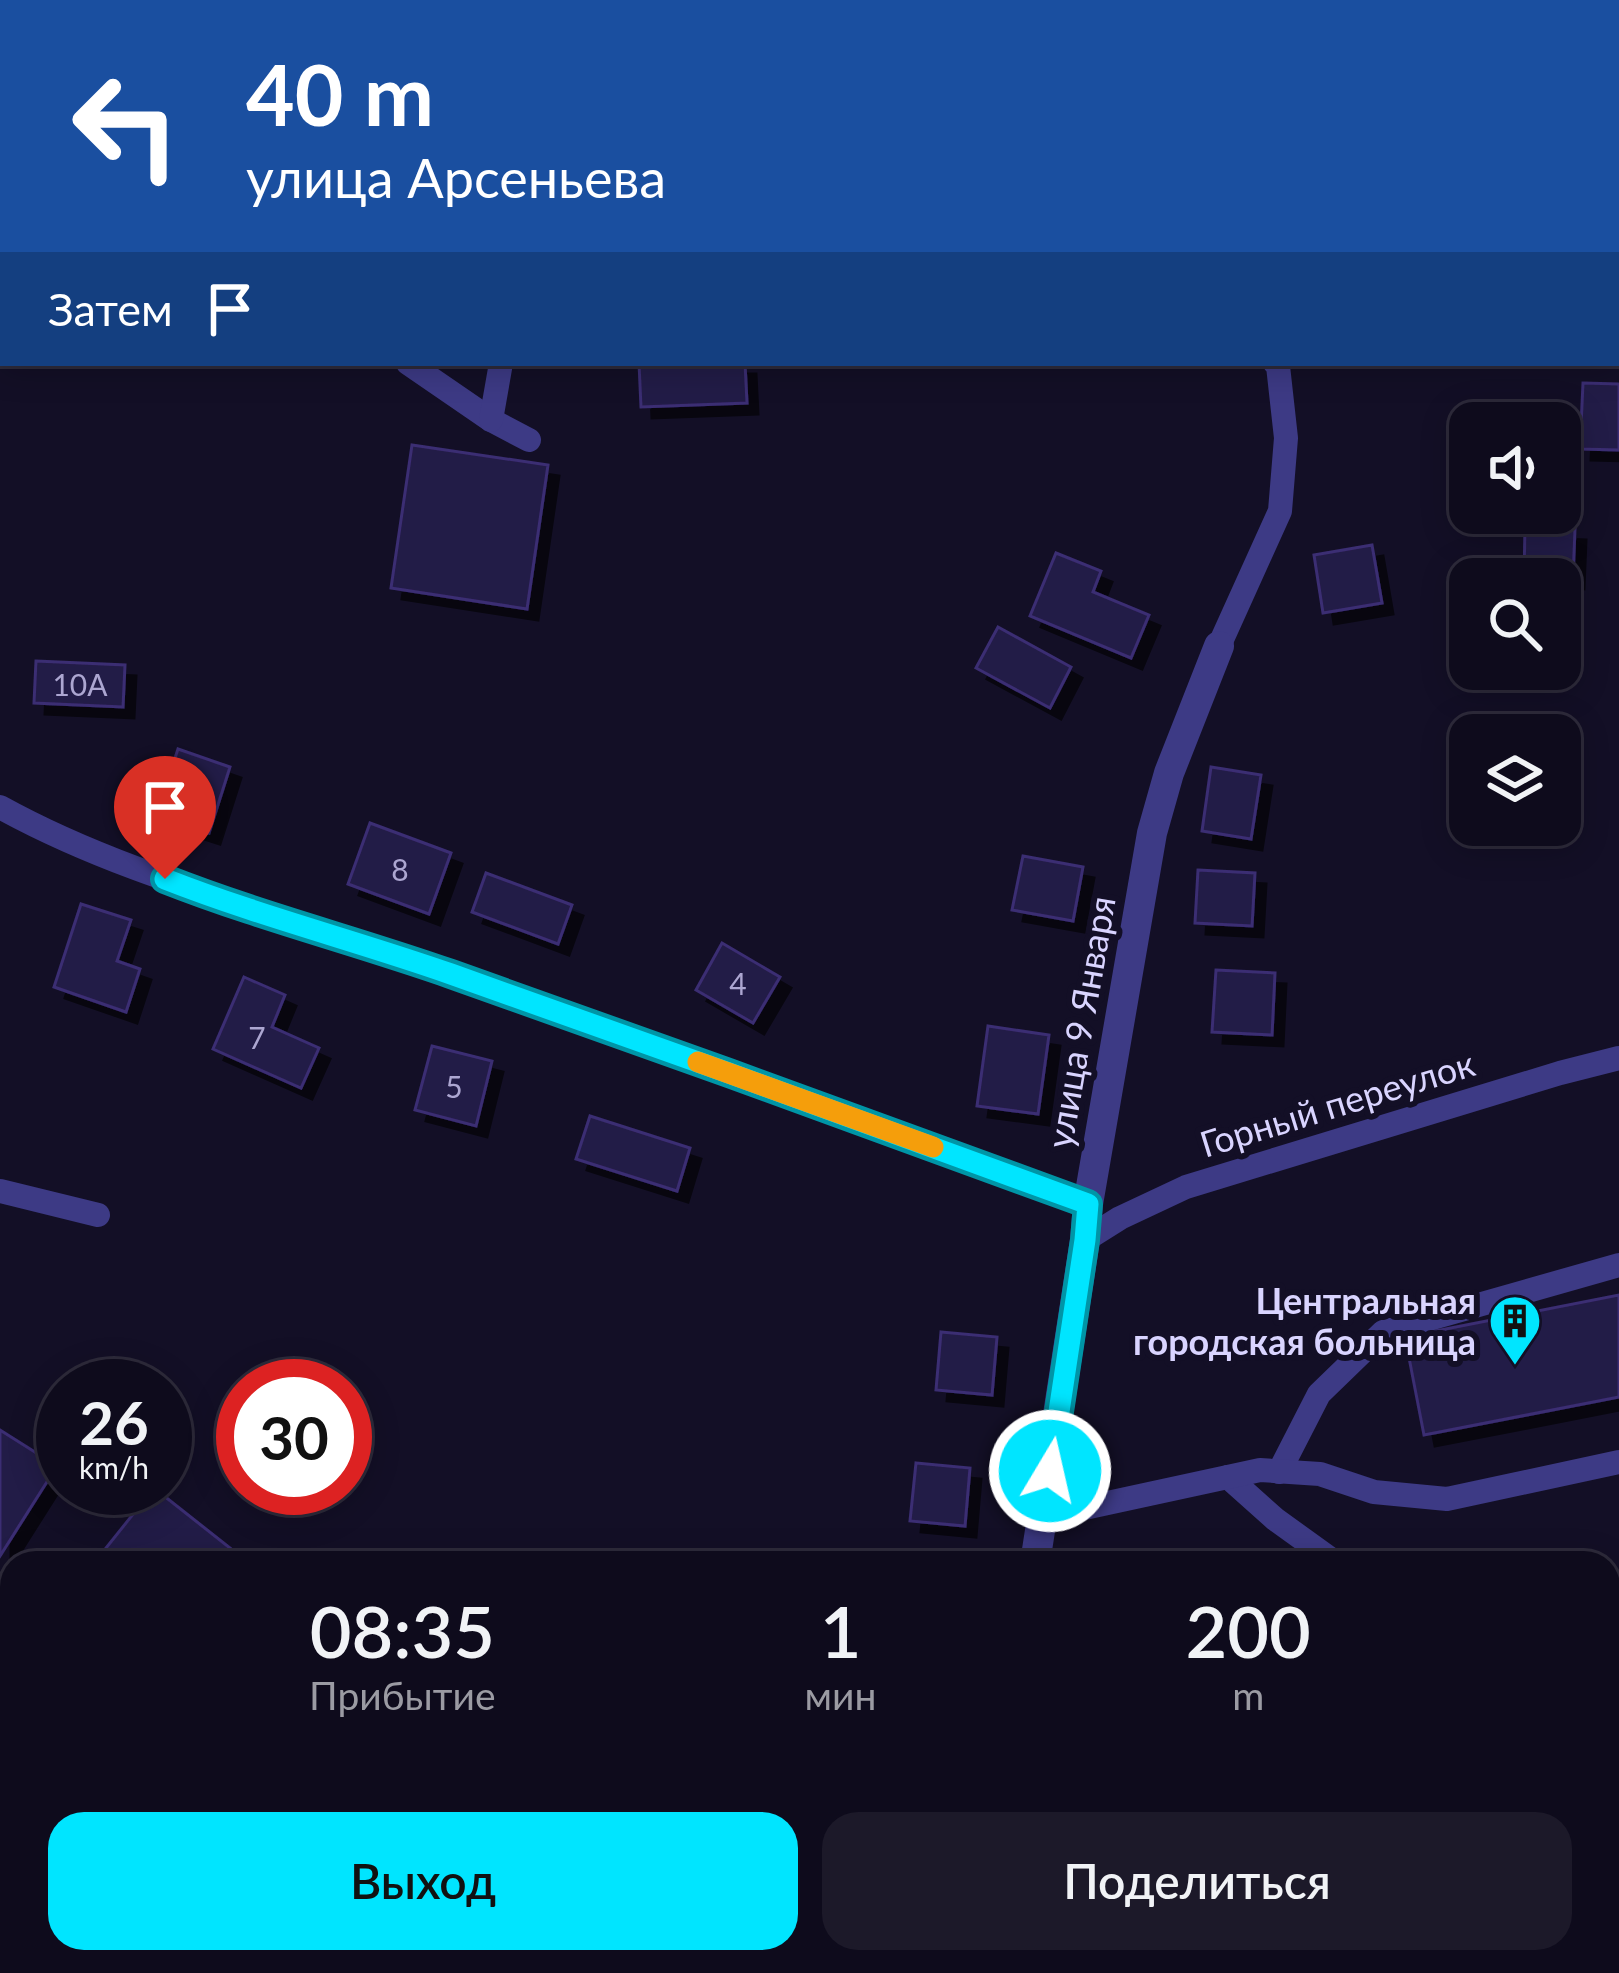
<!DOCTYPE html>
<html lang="ru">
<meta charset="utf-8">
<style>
:root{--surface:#0e0b1c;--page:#1c1929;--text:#f1f3f6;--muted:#9b9ba3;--line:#2e2b3b;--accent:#00e5ff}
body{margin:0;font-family:Lato,sans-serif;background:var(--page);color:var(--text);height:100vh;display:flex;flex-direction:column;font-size:45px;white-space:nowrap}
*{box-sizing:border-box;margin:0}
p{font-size:39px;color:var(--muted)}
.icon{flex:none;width:66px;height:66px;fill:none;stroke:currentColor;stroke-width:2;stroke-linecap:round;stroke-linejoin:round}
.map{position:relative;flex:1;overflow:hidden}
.drawer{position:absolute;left:0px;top:1551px;width:1620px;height:423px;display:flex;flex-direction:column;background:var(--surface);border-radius:36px 36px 0 0;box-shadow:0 6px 30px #0003,0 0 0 3px var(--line)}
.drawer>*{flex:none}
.hud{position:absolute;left:0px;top:0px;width:1620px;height:366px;box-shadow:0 6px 30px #0003,0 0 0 3px var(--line);background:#1a4fa0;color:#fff;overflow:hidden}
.buttons{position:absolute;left:1449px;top:402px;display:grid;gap:24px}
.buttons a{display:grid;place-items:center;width:132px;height:132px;border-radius:24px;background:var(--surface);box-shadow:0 6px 30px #0003,0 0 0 3px var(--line);font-size:60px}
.speed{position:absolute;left:36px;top:1359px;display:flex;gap:24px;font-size:60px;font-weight:700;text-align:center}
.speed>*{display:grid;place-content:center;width:156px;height:156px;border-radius:50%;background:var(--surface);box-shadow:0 6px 30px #0003,0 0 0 3px var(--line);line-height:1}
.speed small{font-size:30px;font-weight:400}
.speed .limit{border:18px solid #d22;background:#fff;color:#111}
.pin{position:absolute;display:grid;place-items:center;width:102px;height:102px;color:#fff;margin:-123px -51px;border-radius:50% 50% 50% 0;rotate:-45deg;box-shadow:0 0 12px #0007}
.pin .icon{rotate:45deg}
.me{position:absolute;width:132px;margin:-66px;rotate:9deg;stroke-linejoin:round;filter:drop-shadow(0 0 9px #0008)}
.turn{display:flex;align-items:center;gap:42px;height:252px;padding:0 48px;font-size:54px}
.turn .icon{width:156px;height:156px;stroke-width:2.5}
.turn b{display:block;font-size:84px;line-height:102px}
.then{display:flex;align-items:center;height:114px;padding:0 48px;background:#0003;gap:24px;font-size:45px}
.eta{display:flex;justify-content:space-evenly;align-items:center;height:204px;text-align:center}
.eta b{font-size:72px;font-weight:600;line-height:84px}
.cta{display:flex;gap:24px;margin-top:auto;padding:24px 48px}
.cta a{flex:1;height:138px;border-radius:36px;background:var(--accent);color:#111;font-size:48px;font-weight:600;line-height:138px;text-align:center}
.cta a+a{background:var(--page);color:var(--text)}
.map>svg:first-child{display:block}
</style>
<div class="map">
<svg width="1619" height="1973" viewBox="0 0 1619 1973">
<defs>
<filter id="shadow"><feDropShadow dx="11" dy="11" stdDeviation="0" flood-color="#0009"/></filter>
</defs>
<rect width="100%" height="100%" fill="#130f26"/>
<!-- green -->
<path fill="#12302f" d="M 1619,1748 L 1619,1973 L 1418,1973 L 1418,1962 L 1608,1962 L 1608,1751 Z"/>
<!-- building -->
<g fill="#241b47" stroke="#3b2d73" stroke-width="3" filter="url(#shadow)">
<path d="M 0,0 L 119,0 L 117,3 L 3,3 L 3,56 L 0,56 Z"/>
<path d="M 1497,0 L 1619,0 L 1619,2 L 1494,3 Z"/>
<path d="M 639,363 L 745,363 L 747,403 L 641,407 Z"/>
<path d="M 1583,383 L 1619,384 L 1619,450 L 1580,449 Z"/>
<path d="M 412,445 L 548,465 L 527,609 L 391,588 Z"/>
<path d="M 1525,527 L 1575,529 L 1573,578 L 1524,576 Z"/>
<path d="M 1372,545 L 1382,603 L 1323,613 L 1314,555 Z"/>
<path d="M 1056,553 L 1101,571 L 1093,592 L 1149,615 L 1131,658 L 1030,616 Z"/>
<path d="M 998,627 L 1071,667 L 1050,708 L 976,668 Z"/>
<path d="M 36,661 L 125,665 L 123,707 L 34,703 Z"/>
<path d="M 178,749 L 230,767 L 209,833 L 156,816 Z"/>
<path d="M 1211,767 L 1261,775 L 1251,839 L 1202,831 Z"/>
<path d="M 370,823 L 451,853 L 429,914 L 348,884 Z"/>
<path d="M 1023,856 L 1083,867 L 1073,921 L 1012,910 Z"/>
<path d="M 1198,870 L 1255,873 L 1252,926 L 1195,923 Z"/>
<path d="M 486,873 L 572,905 L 558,944 L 472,912 Z"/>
<path d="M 81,904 L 131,920 L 117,961 L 140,969 L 126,1012 L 54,987 Z"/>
<path d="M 722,943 L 780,977 L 753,1023 L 696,990 Z"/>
<path d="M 1216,970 L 1275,973 L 1272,1035 L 1212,1032 Z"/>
<path d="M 244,977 L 285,995 L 272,1027 L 319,1048 L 301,1088 L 213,1049 Z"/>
<path d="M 988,1026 L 1049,1035 L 1038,1114 L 977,1106 Z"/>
<path d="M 432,1046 L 492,1061 L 476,1126 L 415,1110 Z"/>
<path d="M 590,1116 L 690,1148 L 677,1191 L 576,1159 Z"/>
<path d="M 1619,1295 L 1619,1397 L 1424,1435 L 1405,1337 Z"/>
<path d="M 941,1332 L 997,1337 L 992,1395 L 936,1390 Z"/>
<path d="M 0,1430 L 57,1466 L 0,1556 Z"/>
<path d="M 916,1463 L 970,1468 L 965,1526 L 910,1521 Z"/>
<path d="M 154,1488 L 249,1563 L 94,1563 Z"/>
<path d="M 829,1962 L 892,1962 L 890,1973 L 827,1973 Z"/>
<path d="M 1107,1962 L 1170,1962 L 1169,1973 L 1106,1973 Z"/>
</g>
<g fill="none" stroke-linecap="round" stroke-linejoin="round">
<!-- path -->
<path stroke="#2fb8b0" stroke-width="8" stroke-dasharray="6 9" stroke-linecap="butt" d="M 184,1973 L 190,1962"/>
<!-- lane -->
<g stroke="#3d3a85" stroke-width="24">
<path d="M 184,3 L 185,0"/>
<path d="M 314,3 L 317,0"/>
<path d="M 518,3 L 525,0"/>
<path d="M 604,3 L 605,0"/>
<path d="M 1199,3 L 1199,0"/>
<path d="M 1268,3 L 1269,0"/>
<path d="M 1449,3 L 1452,0"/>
<path d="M 1617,30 L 1619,28"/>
<path d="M 0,202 L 3,202"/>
<path d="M 1617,203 L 1619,201"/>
<path d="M 408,363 L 491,420 L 529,440"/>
<path d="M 491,420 L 501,363"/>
<path d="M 1219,646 L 1280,511 L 1286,438 L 1278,366 L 1275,363"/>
<path d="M 0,807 C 123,875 260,907 392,954 C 625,1035 857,1119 1088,1204"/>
<path d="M 0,1191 L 98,1215"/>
<path d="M 1085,1240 L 1120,1218 L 1186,1187 L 1560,1073 L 1619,1058"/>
<path d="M 1279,1472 L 1319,1394 L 1383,1332 L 1619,1265"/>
<path d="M 1228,1477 L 1275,1519 L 1336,1563"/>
<path d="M 1043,1517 L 1260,1470 L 1320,1474 L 1374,1492 L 1447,1499 L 1619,1462"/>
<path d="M 1608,1677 L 1619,1676"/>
</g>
<!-- street -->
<g stroke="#3d3a85" stroke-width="30">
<path d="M 1035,1563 L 1085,1240 L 1088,1204 L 1152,833 L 1169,773 L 1219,646"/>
<path d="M 968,1973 L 969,1962"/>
</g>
<!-- secondary -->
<path stroke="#6f6bff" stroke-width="30" d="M 72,1973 L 76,1962"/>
<!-- primary -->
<g stroke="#c25bff" stroke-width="30">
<path d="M 0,1803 L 12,1814"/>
<path d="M 251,1962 L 275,1973"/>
</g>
</g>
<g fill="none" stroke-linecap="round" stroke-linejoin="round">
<!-- route casing -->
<g stroke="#0095a6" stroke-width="30">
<path id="route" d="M 165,879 C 259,916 357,941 451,974 C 664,1049 876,1126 1088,1204 L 1085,1240 L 1050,1471"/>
</g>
<!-- route -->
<use href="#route" stroke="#00e5ff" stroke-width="21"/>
<!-- slow -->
<path stroke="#f59e0b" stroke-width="21" d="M 698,1062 L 933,1147"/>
</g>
<!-- icons -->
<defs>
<g id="building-pin" transform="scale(2.7)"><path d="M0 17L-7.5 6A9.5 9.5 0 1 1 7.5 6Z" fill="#00e5ff" stroke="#130f26"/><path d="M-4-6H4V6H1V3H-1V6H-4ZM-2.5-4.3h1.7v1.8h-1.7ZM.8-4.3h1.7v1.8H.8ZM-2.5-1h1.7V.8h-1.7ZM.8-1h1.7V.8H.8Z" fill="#111"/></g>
</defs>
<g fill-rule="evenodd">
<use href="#building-pin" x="1515" y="1321"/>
</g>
<g text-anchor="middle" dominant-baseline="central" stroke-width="12" stroke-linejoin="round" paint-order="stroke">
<!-- number labels -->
<g font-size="30" fill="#aca6d1">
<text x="80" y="684">10А</text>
<text x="400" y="869">8</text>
<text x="738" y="983">4</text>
<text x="257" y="1037">7</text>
<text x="454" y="1086">5</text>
</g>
<!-- street labels -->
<g font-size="36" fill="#d9d4ff" stroke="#130f26">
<text transform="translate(1080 1022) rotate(-80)">улица 9 Января</text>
<text transform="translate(1337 1103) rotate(-17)">Горный переулок</text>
</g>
<!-- poi labels -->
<g font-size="36" font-weight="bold" fill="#d9d4ff" stroke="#130f26" text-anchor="end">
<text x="1476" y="1300">Центральная<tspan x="1476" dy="41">городская больница</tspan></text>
</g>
</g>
</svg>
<div class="buttons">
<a><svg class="icon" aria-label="sound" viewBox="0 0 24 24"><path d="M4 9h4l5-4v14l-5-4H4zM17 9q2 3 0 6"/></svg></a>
<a><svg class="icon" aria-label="search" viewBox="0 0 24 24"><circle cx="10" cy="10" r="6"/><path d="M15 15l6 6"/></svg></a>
<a><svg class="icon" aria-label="layers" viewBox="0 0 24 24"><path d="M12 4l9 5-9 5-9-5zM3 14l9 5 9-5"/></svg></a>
</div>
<div class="speed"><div>26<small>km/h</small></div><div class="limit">30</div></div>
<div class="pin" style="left:165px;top:879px;background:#d93025"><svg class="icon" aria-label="arrive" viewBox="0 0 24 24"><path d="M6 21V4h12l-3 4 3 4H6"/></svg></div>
<svg class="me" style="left:1050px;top:1471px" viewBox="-20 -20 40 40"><circle r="17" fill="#00e5ff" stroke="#fff" stroke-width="3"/><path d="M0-11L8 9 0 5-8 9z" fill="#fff"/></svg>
<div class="hud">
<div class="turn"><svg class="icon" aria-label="left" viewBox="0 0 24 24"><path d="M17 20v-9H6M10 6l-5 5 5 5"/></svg><div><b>40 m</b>улица Арсеньева</div></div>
<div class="then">Затем<svg class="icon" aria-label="arrive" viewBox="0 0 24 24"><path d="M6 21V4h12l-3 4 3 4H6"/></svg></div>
</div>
<section class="drawer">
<div class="eta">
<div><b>08:35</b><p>Прибытие</p></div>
<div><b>1</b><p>мин</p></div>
<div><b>200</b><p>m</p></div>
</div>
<div class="cta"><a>Выход</a><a>Поделиться</a></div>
</section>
</div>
